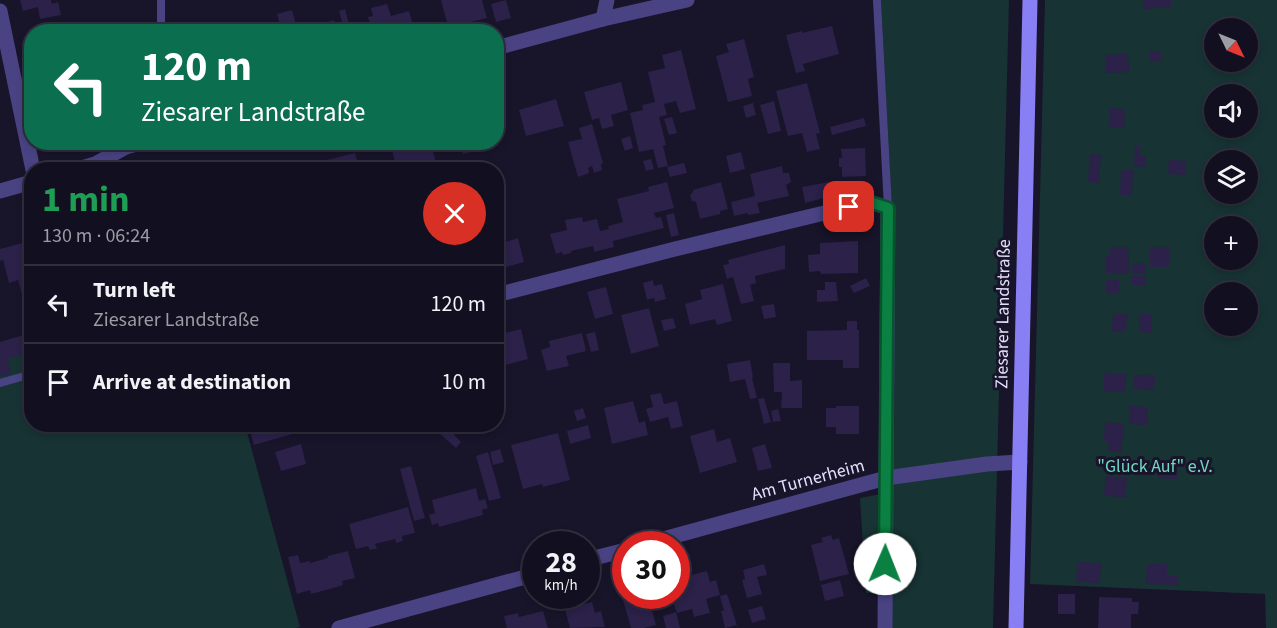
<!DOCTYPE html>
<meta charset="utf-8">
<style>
:root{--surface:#120f20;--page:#1f1d2d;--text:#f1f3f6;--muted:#9c9ca5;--line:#312f3e}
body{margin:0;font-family:"Source Sans 3",sans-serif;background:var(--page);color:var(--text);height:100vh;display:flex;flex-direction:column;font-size:22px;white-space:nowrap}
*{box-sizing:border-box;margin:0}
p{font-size:20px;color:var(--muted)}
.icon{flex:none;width:33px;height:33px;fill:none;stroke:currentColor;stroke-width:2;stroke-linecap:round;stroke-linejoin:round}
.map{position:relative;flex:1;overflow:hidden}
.drawer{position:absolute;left:24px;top:162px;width:480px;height:270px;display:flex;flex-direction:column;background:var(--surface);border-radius:24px;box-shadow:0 3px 9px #0003,0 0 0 2px var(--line)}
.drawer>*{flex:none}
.top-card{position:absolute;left:24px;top:24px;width:480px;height:126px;border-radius:24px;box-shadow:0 3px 9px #0003,0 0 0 2px var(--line);background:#0b6e4f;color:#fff;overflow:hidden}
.needle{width:39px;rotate:133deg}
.tools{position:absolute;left:1204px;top:18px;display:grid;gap:12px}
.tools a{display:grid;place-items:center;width:54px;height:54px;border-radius:50%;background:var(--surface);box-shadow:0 3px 9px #0003,0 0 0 2px var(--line);font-size:30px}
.speed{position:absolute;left:522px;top:531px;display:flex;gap:12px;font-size:30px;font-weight:700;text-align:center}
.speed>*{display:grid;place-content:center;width:78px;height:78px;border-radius:50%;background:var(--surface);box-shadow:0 3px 9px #0003,0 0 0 2px var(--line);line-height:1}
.speed small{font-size:15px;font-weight:400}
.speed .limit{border:9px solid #d22;background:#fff;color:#111}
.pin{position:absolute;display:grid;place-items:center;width:51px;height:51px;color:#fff;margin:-26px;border-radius:12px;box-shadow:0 3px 9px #0006}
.me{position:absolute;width:66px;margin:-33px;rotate:1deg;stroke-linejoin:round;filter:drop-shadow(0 0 4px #0008)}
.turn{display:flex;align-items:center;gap:21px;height:126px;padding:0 18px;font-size:27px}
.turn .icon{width:78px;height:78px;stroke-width:2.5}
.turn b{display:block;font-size:42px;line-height:51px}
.round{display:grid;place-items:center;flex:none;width:63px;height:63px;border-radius:32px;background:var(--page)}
.summary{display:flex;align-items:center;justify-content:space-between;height:102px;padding:0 18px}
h1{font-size:36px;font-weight:700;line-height:45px;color:#1e9e55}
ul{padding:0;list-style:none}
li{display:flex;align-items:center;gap:18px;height:78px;padding:0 18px;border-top:2px solid var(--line)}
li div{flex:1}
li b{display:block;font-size:22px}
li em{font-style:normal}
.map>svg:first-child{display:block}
</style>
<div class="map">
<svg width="1277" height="628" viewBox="0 0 1277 628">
<rect width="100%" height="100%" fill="#18142a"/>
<!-- green -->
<g fill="#173333" fill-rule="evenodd">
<path d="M 881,0 L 1009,0 L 993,628 L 889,628 L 890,593 L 866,593 L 860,498 L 891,492 L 892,213 Z"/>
<path d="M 1045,0 L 1277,0 L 1277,628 L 1266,628 L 1265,594 L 1030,584 ZM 1215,28 L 1248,28 L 1248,62 L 1215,62 ZM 1215,94 L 1248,94 L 1248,128 L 1215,128 ZM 1215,160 L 1248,160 L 1248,194 L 1215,194 ZM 1215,226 L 1248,226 L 1248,260 L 1215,260 ZM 1215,292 L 1248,292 L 1248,326 L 1215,326 Z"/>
<path d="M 31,333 L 32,424 L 245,425 L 300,627 L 296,628 L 0,628 L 0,342 Z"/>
</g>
<!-- building -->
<g fill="#2b2149">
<path d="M 20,0 L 51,0 L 52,4 L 58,2 L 61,15 L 40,19 L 38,7 L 23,11 Z"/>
<path d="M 441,0 L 482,0 L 487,18 L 471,22 L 472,28 L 458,32 L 455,32 L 454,28 L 449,30 Z"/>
<path d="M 506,0 L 511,18 L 496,22 L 491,4 Z"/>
<path d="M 1143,0 L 1171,0 L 1171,7 L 1143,9 Z"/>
<path d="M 387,4 L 391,16 L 409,11 L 415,32 L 368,32 L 371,27 L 368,17 L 373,16 L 371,8 Z"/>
<path d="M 345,9 L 351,32 L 337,32 L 344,29 L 339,11 Z"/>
<path d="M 292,10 L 298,32 L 282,32 L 277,14 Z"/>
<path d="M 334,20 L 337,32 L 324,32 L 322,24 Z"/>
<path d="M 832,26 L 839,54 L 803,64 L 805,71 L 796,73 L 786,35 L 802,31 L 802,33 Z"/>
<path d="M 744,39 L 754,77 L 748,79 L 752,96 L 728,102 L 716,56 L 729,52 L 726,44 Z"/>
<path d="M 681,50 L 696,109 L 680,113 L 676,101 L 664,104 L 667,115 L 659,117 L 666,145 L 663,146 L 668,166 L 658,168 L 653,149 L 639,152 L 630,113 L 643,110 L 642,105 L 655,102 L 648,72 L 665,68 L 662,55 Z"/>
<rect x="1150" y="51" width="11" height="11"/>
<path d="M 1128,54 L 1129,72 L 1105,73 L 1105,55 Z"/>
<path d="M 621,82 L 628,110 L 611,115 L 614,126 L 602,129 L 599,118 L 592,120 L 584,92 Z"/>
<path d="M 807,83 L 820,133 L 816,134 L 820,149 L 807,152 L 802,133 L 788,136 L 776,91 Z"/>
<path d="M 556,99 L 564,126 L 526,136 L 519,110 Z"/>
<path d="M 774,101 L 781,131 L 768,134 L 760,105 Z"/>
<path d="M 753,103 L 756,115 L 746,118 L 743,106 Z"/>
<path d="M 1110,108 L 1125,109 L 1124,128 L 1109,127 Z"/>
<path d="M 672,117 L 677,133 L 669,135 L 664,119 Z"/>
<path d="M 864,118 L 866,126 L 832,135 L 830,127 Z"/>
<path d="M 592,124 L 603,163 L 601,164 L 602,170 L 594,173 L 592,166 L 588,168 L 589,173 L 578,177 L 568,142 L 582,139 L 579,128 Z"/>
<path d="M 630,136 L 633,148 L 625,151 L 621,139 Z"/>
<path d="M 390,142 L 430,142 L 436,162 L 409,170 L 397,170 Z"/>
<path d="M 460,142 L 498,142 L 498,145 L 463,154 Z"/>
<path d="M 1135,146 L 1140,146 L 1140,155 L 1146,156 L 1145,167 L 1134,166 Z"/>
<path d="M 865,148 L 866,176 L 842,177 L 842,167 L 839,167 L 839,158 L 842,158 L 841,149 Z"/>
<path d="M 741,152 L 745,169 L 730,173 L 726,156 Z"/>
<path d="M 355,153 L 360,170 L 325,170 L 323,161 Z"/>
<path d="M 1090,154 L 1101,155 L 1099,183 L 1088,182 Z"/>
<path d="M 651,159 L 654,169 L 646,171 L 643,161 Z"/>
<path d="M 1169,160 L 1186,161 L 1186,175 L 1168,174 Z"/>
<path d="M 684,163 L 687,173 L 670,177 L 667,167 Z"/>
<path d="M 782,166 L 783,173 L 789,173 L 791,182 L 786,185 L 789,196 L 757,203 L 760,213 L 748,215 L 748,213 L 734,216 L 731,202 L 755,196 L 750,174 Z"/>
<path d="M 1121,170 L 1133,170 L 1132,195 L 1120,195 Z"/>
<path d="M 667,182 L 674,208 L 654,213 L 656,218 L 661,217 L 664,228 L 613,241 L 614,247 L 594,252 L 593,246 L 571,251 L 571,253 L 563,255 L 562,252 L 556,254 L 550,234 L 567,230 L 565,220 L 582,217 L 583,222 L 597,219 L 600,231 L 609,229 L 608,226 L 623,222 L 617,199 L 649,191 L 648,187 Z"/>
<path d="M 721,182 L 728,209 L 720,211 L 720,214 L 700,219 L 696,202 L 692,201 L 690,195 L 693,192 L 693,190 Z"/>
<path d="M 829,182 L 832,196 L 805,203 L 802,187 Z"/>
<path d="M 674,213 L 679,235 L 671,237 L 666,215 Z"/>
<path d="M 518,238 L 524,262 L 496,270 L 496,245 Z"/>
<path d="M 30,241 L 32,246 L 32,292 L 22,294 L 18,280 L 9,283 L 3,260 L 0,261 L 0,249 Z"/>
<path d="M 858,241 L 858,273 L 821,274 L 820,271 L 809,272 L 808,255 L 820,254 L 820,243 Z"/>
<path d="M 785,245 L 785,269 L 755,276 L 756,283 L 750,285 L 754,301 L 741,304 L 733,277 L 727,279 L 723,265 L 729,264 L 728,260 Z"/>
<path d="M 1110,247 L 1128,247 L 1129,273 L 1105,273 L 1105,255 L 1110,255 Z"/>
<rect x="1150" y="247" width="19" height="20"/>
<path d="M 1132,263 L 1146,263 L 1146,274 L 1133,274 Z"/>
<rect x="1132" y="276" width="14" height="9"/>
<path d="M 866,278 L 870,286 L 854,293 L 850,286 Z"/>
<path d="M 653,280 L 654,286 L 662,284 L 666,299 L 655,302 L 654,298 L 647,300 L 643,283 Z"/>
<rect x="1106" y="280" width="13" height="13"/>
<path d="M 825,282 L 836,282 L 838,301 L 817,302 L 817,290 L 825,290 Z"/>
<path d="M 723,284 L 732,321 L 717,325 L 715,319 L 690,325 L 685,304 L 702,299 L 700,290 Z"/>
<path d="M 606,287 L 613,314 L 595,319 L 587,292 Z"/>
<path d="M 774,304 L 776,317 L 764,319 L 761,306 Z"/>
<path d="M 649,308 L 659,346 L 631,354 L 621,315 Z"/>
<path d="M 1113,313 L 1127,313 L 1126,332 L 1112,332 Z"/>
<path d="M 1139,314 L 1152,314 L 1152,333 L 1139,332 Z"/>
<path d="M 673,318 L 676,328 L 664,331 L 661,320 Z"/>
<path d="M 847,321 L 857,321 L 857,330 L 859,330 L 859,368 L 843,368 L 843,360 L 807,360 L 807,331 L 847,330 Z"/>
<path d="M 521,329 L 528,359 L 505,365 L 497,335 Z"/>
<path d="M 595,332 L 599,350 L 591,352 L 586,334 Z"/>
<path d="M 32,333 L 32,352 L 7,359 L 11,373 L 0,376 L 0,342 Z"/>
<path d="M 582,333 L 586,351 L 566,356 L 569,366 L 547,371 L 541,350 L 550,347 L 549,341 Z"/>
<path d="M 750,360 L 753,377 L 752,378 L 757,398 L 750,399 L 745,379 L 730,382 L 727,364 Z"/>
<path d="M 773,363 L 790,363 L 790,381 L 802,380 L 802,408 L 781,408 L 782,392 L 774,392 Z"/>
<path d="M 1104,373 L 1126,374 L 1125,392 L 1104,391 Z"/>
<path d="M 1133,375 L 1155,376 L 1154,390 L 1133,389 Z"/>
<path d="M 661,393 L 664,404 L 677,401 L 683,426 L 671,429 L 668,417 L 650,422 L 646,409 L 653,407 L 650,395 Z"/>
<path d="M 764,398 L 771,422 L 764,424 L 758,399 Z"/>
<path d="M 633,401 L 639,423 L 645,421 L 648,435 L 612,444 L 604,408 Z"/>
<path d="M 836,406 L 859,406 L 859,434 L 836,434 L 836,427 L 826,427 L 826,408 L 836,408 Z"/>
<path d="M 1130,406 L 1148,407 L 1147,425 L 1129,424 Z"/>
<path d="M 583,408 L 586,418 L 577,421 L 574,411 Z"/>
<path d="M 778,409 L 781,421 L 773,422 L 771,411 Z"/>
<path d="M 1105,422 L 1124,424 L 1121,452 L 1108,451 L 1109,441 L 1104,441 Z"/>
<path d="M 258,424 L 324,424 L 324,425 L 254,445 L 249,427 Z"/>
<path d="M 446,424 L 454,424 L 458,428 L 454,431 L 456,433 L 454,435 L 461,442 L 456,448 L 438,432 Z"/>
<path d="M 588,425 L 591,438 L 570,444 L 567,431 Z"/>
<path d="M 714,429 L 717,442 L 730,438 L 737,462 L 700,473 L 690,436 Z"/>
<path d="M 558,433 L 570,480 L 543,487 L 542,484 L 523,489 L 511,445 Z"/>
<path d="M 301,444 L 306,464 L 281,471 L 275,452 Z"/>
<path d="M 765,444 L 772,468 L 758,471 L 752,448 Z"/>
<path d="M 500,449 L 504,462 L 493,465 L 490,452 Z"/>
<path d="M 488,452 L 501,498 L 489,501 L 476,456 Z"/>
<path d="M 1159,462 L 1178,463 L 1177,479 L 1158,478 Z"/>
<path d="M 411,466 L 425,518 L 414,521 L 400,469 Z"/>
<path d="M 1106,476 L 1127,478 L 1125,497 L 1104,496 Z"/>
<path d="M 476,488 L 479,501 L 485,499 L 488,508 L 482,510 L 483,515 L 439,527 L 438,523 L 432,525 L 429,515 L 435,513 L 432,500 Z"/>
<path d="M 408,507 L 415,533 L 402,536 L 403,541 L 396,543 L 395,539 L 375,544 L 377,549 L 373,549 L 370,550 L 368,546 L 356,549 L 349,524 Z"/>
<path d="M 831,535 L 833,540 L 839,538 L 849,574 L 820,581 L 811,545 L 823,542 L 821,538 Z"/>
<path d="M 348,551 L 355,578 L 342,581 L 343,585 L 337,587 L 311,594 L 310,590 L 297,594 L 288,557 L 298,555 L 300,563 L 310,561 L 310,563 L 328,558 L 328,556 Z"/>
<path d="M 1077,562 L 1101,563 L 1100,583 L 1076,582 Z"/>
<path d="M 764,564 L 767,575 L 757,577 L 762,594 L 747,598 L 742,580 L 745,579 L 743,570 Z"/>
<path d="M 1147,564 L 1167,564 L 1167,576 L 1178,576 L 1178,585 L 1146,584 Z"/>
<path d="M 707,571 L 710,582 L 716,580 L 720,595 L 706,599 L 710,613 L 694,617 L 692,609 L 677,613 L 671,596 L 676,596 L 676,579 Z"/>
<path d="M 840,580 L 844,596 L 825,601 L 821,585 Z"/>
<path d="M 626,592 L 626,596 L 655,596 L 659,610 L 652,611 L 656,625 L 644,628 L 631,628 L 621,593 Z"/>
<path d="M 727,594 L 737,625 L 725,628 L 721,611 L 724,611 L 720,596 Z"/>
<rect x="1058" y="594" width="17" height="20"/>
<path d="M 1099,597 L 1132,598 L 1132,602 L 1139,602 L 1138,614 L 1131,614 L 1131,628 L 1098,628 Z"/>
<path d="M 592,602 L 595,613 L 601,611 L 605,627 L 570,628 L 565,609 Z"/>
<path d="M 762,606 L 766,619 L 752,623 L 748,610 Z"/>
<path d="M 543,611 L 548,628 L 507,628 L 504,616 L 518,613 L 519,617 Z"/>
<path d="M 676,612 L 680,628 L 666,628 L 663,616 Z"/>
</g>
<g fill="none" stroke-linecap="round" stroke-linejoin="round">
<!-- lane -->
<g stroke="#494384" stroke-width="8">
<path d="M 161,0 L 161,32"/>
<path d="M 877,0 L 888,208"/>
<path d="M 0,383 L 32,374"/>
</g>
<!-- street -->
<g stroke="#494384" stroke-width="15">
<path d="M 0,11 L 33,170"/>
<path d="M 603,19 L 607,0"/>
<path d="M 496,48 L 603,19 L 687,0"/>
<path d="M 75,170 L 95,164 L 126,147 L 143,142"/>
<path d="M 0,191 L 32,182"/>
<path d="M 496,295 L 675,249 L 870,202 L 888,208 L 885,628"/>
<path d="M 645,544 L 886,478 L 987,464 L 1020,462"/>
<path d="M 586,560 L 626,550"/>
<path d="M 339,628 L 536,574"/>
</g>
<!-- secondary -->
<path stroke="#877ff3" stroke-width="15" d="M 1016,628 L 1030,0"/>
</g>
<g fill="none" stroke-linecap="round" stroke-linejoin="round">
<!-- route casing -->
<g stroke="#07532c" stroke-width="15">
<path id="route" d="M 849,207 L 870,202 L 888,208 L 885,564"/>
</g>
<!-- route -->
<use href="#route" stroke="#0b8043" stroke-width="10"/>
</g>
<g text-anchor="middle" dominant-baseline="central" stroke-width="6" stroke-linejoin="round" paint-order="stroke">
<!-- street labels -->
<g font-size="18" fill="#e4dffc" stroke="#18142a">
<text transform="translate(1003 314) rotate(-89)">Ziesarer Landstraße</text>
<text transform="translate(808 480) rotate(-15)">Am Turnerheim</text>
</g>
<!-- park labels -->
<g font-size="18" fill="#71d7c2" stroke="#18142a">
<text x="1155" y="466">"Glück Auf" e.V.</text>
</g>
</g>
</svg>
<div class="tools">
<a><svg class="needle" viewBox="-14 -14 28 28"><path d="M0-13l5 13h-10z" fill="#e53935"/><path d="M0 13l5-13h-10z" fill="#9c9ca5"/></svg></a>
<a><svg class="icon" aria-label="sound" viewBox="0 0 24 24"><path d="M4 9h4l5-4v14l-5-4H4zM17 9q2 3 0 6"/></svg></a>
<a><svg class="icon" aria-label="layers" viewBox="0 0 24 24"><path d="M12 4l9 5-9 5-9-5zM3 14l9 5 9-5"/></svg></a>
<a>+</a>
<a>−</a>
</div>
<div class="speed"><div>28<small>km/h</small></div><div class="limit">30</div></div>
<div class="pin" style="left:849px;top:207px;background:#d93025"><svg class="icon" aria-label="arrive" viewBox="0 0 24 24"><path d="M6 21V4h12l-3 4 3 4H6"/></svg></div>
<svg class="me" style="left:885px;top:564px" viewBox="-20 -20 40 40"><circle r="19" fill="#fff"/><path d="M0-13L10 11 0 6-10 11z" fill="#0b8043"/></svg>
<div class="top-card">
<div class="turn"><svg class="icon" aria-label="left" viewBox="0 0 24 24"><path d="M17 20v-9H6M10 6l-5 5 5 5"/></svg><div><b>120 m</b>Ziesarer Landstraße</div></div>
</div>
<section class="drawer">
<div class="summary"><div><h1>1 min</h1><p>130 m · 06:24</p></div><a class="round" style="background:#d93025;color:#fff"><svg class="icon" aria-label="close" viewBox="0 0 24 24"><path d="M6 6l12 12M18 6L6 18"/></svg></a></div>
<ul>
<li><svg class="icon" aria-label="left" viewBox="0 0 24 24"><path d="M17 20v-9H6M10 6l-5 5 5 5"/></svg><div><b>Turn left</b><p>Ziesarer Landstraße</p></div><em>120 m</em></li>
<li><svg class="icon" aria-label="arrive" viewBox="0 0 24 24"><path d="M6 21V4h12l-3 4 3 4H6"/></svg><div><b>Arrive at destination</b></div><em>10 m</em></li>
</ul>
</section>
</div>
